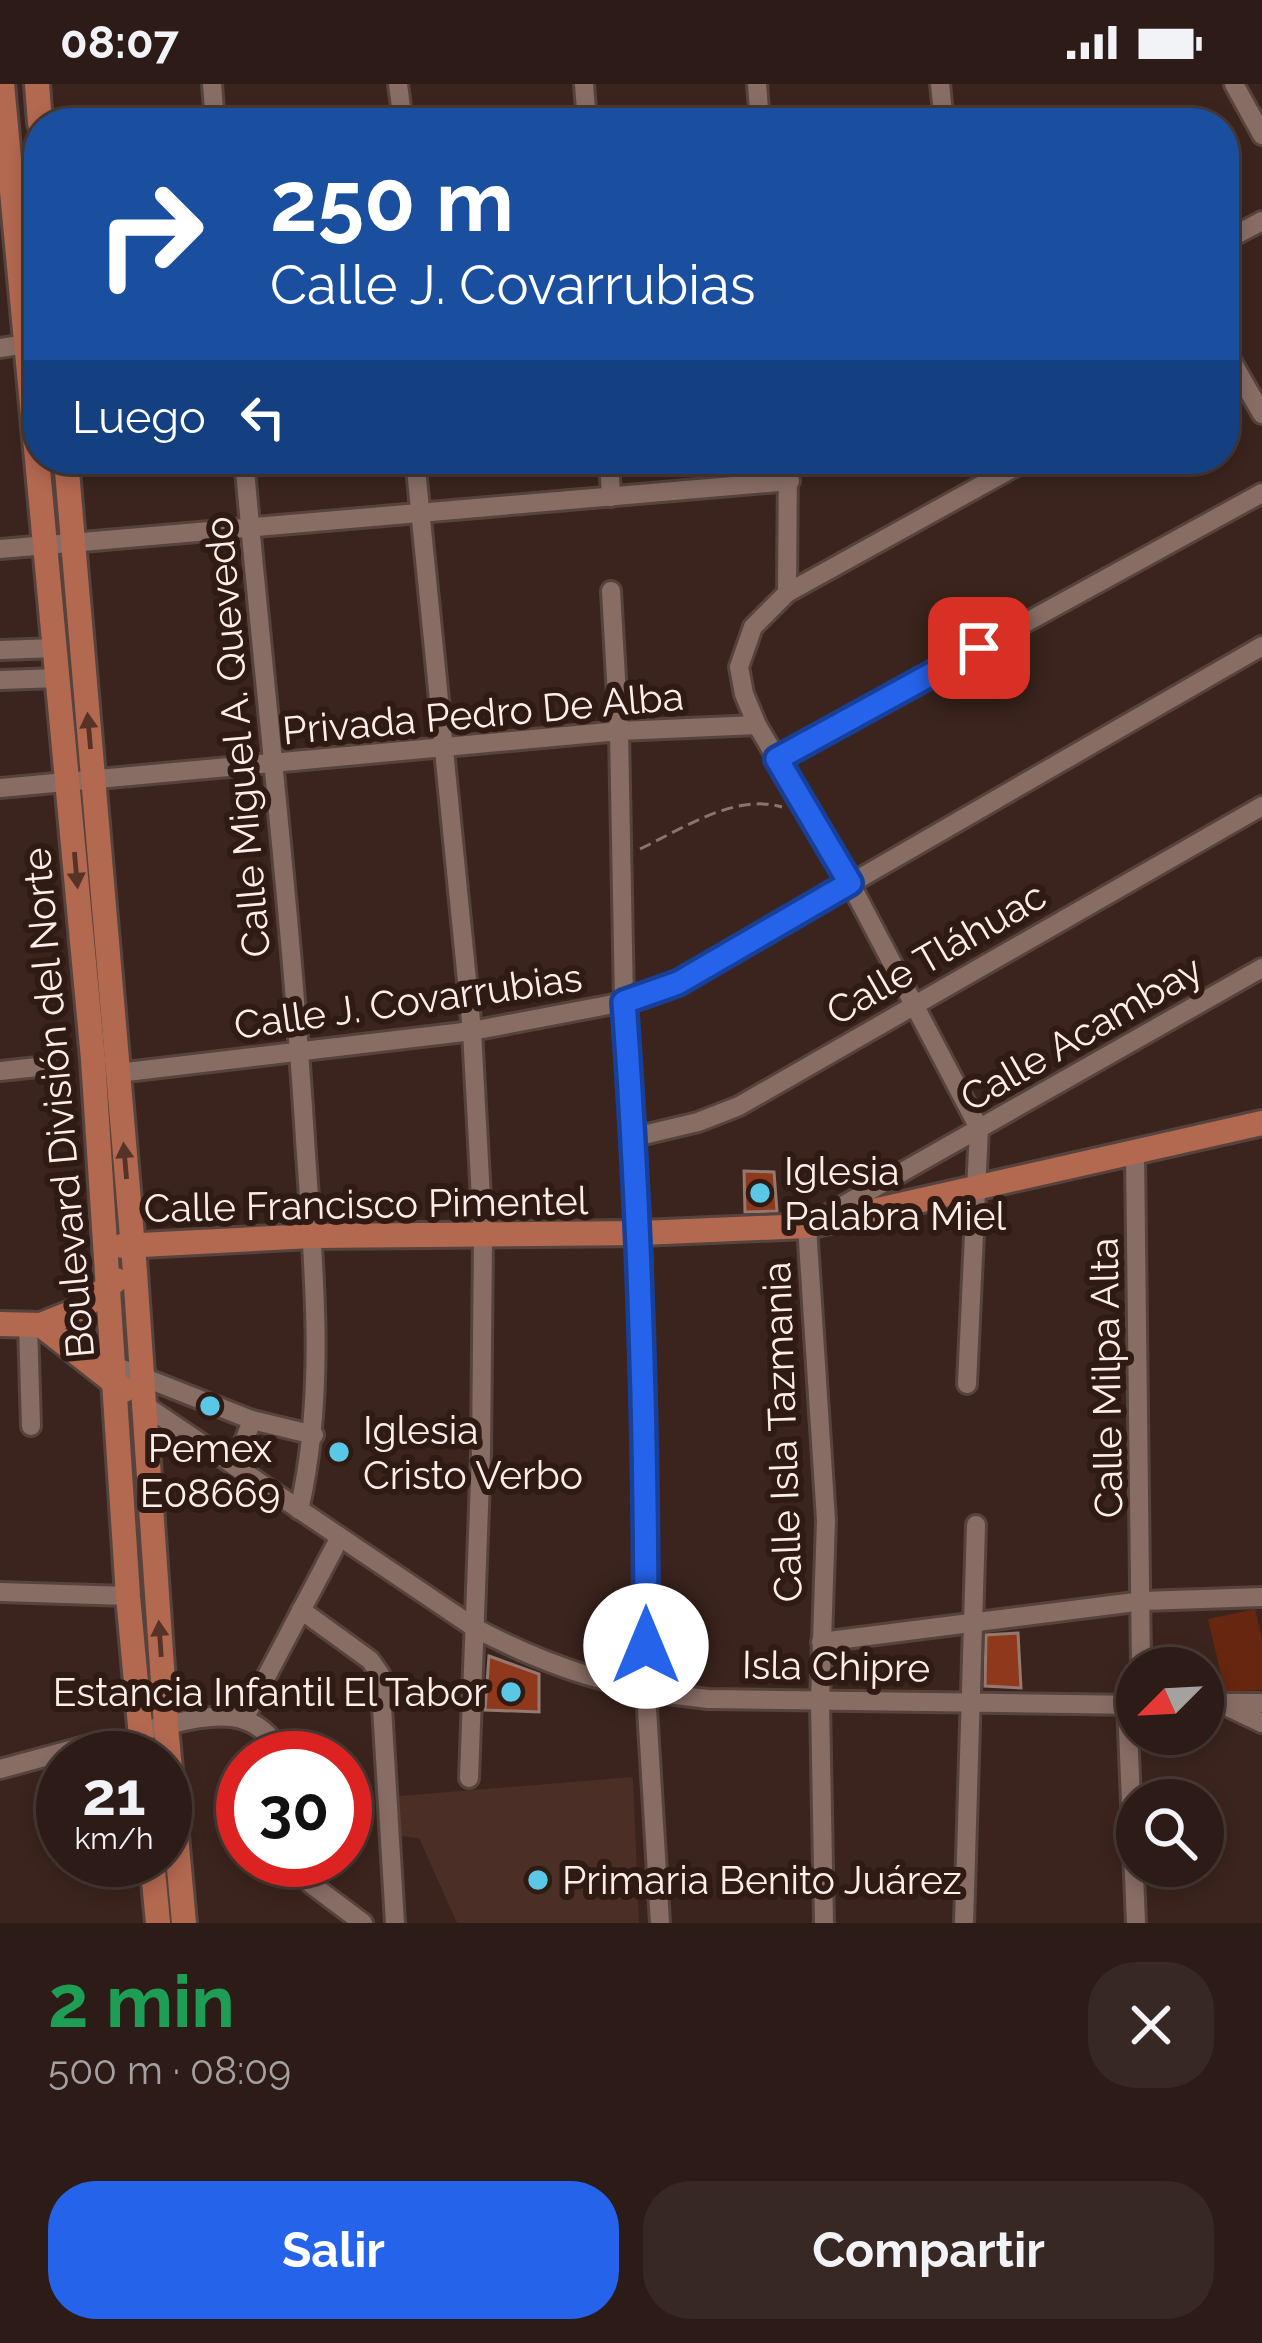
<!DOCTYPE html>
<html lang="es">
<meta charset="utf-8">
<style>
:root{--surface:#2c1b16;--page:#382823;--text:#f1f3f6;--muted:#a6a1a1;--line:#483935;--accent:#2563eb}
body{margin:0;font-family:Raleway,sans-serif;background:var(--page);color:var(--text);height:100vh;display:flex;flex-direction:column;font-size:45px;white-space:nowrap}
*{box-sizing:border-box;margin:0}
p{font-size:39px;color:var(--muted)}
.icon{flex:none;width:66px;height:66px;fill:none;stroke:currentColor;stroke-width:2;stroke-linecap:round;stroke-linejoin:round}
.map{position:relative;height:1839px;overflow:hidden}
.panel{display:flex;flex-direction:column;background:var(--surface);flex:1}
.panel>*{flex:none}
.hud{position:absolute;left:24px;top:24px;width:1215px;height:366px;border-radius:48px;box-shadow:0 6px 18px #0003,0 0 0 3px var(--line);background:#1a4fa0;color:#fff;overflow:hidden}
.needle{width:78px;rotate:246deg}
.fabs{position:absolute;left:1116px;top:1563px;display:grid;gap:24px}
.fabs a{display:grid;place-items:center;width:108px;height:108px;border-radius:50%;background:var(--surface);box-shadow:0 6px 18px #0003,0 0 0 3px var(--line);font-size:60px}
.speed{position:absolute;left:36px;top:1647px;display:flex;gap:24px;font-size:60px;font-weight:700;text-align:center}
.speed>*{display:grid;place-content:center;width:156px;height:156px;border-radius:50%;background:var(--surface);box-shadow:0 6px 18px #0003,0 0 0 3px var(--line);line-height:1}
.speed small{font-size:30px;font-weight:400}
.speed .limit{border:18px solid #d22;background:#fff;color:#111}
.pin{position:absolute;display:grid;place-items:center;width:102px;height:102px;color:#fff;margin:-51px;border-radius:24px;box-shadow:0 6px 18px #0006}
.me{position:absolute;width:132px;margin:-66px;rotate:0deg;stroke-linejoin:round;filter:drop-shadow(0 0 9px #0008)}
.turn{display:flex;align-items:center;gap:42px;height:252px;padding:0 48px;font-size:54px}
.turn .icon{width:156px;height:156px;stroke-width:2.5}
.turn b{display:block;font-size:84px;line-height:102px}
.then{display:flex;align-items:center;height:114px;padding:0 48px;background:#0003;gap:24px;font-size:45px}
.round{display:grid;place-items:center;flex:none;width:126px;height:126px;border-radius:48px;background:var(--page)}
.headline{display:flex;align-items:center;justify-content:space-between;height:204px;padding:0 48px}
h1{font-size:72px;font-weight:700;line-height:90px;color:#1e9e55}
.cta{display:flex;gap:24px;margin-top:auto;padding:24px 48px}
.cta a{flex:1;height:138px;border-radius:48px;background:var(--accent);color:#fff;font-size:48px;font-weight:700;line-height:138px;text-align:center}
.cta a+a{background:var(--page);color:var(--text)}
.status{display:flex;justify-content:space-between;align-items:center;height:84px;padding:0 60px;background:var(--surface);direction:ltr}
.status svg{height:33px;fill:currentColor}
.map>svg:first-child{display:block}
</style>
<div class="status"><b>08:07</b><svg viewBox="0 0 49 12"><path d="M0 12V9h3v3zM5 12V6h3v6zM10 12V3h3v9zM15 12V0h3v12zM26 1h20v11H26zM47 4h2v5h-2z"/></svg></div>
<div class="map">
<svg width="1262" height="1839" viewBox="0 0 1262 1839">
<rect width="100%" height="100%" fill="#3b241d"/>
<!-- built -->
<path fill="#4b2e25" d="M 633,1693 L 639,1839 L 457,1839 L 419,1754 L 400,1752 L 399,1712 Z"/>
<!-- green -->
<path fill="#672610" d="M 1255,1525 L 1262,1554 L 1262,1606 L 1225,1608 L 1208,1535 Z"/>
<!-- building -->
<g fill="#8f381b" stroke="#947970" stroke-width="3">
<path d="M 744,1087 L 774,1088 L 777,1127 L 745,1128 Z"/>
<path d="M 1018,1549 L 1021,1604 L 985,1602 L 986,1551 Z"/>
<path d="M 489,1572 L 539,1590 L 539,1628 L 485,1626 Z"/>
</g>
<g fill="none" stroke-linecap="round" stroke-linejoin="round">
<!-- minor casing -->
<g stroke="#56433d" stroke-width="24">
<g id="minor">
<path d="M 212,0 L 215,39"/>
<path d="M 398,0 L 403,39"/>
<path d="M 584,0 L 587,39"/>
<path d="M 757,0 L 760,39"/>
<path d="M 940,0 L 944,39"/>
<path d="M 1234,0 L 1262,51"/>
<path d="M 1224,157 L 1262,137"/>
<path d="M 0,264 L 26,260"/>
<path d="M 1224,264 L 1262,330"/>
<path d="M 244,375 C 264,602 291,828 305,1055 C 313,1177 327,1306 299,1426"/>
<path d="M 415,375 L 472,947 L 483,1152 L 481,1369 L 469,1694"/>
<path d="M 609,375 L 611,413"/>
<path d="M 0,465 L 790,397"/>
<path d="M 611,507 L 619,647 L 624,918 L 641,1149 L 646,1376 L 646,1608 L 660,1839"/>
<path d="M 787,509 L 788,375"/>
<path d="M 0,566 L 55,564"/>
<path d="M 0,596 L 58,594"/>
<path d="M 777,675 L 1262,409"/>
<path d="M 0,704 L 619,647 L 757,641"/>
<path d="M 0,987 L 47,982"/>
<path d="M 118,989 L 472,947 L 624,918 L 678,899 L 1262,562"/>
<path d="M 635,1053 L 698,1038 L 739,1022 L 1262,722"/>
<path d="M 1135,1069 L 1141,1584"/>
<path d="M 28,1241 L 31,1342"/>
<path d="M 115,1282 L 252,1336 L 235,1382"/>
<path d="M 967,1300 L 979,1044 L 850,799 L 757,641 L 744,610 L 739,583 L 753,543 L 787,509 L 1029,375"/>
<path d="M 143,1320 L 475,1544 C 550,1584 623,1607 708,1615 L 1137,1621"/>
<path d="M 252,1336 L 314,1351"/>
<path d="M 0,1508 L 128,1512"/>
<path d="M 301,1526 L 370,1576 L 380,1590 L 395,1839"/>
<path d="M 821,1558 L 1143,1517 L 1262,1513"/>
<path d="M 1203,1619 L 1262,1619"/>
<path d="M 1127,1621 L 1136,1839"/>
<path d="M 1224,1621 L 1262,1639"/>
<path d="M 245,1633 L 340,1453"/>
<path d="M 141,1647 C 196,1636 252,1610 284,1674"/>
<path d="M 0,1685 L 96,1659"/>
<path d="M 298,1776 L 311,1800 L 363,1839"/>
<path d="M 824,1839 L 820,1618 L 826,1436 L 807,1142 L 1262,884"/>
<path d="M 964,1839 L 976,1441"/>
</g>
</g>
<!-- major casing -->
<g stroke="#56433d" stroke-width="30">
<g id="major">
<path d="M 2,0 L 93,975 L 128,1512 L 143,1674"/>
<path d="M 37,0 L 40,39"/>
<path d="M 66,375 L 135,1188 L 166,1642 L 184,1839"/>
<path d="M 122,1162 L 311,1152 L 641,1149 L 807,1142 L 1262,1039"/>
<path d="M 0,1240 L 41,1241 L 81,1225 L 116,1196"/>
<path d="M 41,1241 L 124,1306"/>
<path d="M 152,1776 L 158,1839"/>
</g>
</g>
<!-- path -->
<path stroke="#88746e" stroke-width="3" stroke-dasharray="12 6" stroke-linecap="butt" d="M 640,765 C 682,745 735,709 782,723"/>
<!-- minor -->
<use href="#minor" stroke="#886d65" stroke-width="18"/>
<!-- major -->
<use href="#major" stroke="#b36850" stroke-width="24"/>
</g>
<!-- one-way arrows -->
<defs><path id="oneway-solid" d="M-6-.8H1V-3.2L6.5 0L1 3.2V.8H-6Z" transform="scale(3)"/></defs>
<g fill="#573226">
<use href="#oneway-solid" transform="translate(89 647) rotate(-95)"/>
<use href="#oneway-solid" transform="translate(76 786) rotate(85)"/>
<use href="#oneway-solid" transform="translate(125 1077) rotate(-95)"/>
<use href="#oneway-solid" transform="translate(160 1555) rotate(-94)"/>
</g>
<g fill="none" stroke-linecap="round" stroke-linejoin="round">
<!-- route casing -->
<g stroke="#184099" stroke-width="30">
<path id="route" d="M 646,1562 C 646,1346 640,1133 624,918 L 678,899 L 850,799 L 777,675 L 979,564"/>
</g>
<!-- route -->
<use href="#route" stroke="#2563eb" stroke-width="21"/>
</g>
<!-- markers -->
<g fill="#5ac8e5" stroke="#301b14" stroke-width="4.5">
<circle cx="760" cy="1109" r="12"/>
<circle cx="210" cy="1322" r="12"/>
<circle cx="339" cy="1368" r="12"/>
<circle cx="511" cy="1608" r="12"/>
<circle cx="538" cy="1796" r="12"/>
</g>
<g text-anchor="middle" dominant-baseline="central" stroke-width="12" stroke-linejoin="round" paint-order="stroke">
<!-- street labels -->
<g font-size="39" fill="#feeeea" stroke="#301b14">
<text transform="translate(483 629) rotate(-5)">Privada Pedro De Alba</text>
<text transform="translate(237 653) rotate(-95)">Calle Miguel A. Quevedo</text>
<text transform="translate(936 869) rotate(-30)">Calle Tláhuac</text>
<text transform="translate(408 917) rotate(-8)">Calle J. Covarrubias</text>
<text transform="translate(1081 949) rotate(-30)">Calle Acambay</text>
<text transform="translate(58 1019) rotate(-95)">Boulevard División del Norte</text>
<text transform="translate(366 1120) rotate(-1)">Calle Francisco Pimentel</text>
<text transform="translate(1106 1294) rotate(-91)">Calle Milpa Alta</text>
<text transform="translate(782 1348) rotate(-92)">Calle Isla Tazmania</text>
<text transform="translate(836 1582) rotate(1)">Isla Chipre</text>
</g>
<!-- poi labels -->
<g font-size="39" fill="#feeeea" stroke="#301b14" text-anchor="start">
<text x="784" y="1087">Iglesia<tspan x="784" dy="45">Palabra Miel</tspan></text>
<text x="363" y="1346">Iglesia<tspan x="363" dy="45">Cristo Verbo</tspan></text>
<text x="210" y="1364" text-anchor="middle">Pemex<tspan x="210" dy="45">E08669</tspan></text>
<text x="487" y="1608" text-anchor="end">Estancia Infantil El Tabor</text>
<text x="562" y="1796">Primaria Benito Juárez</text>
</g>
</g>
</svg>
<div class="fabs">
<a><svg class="needle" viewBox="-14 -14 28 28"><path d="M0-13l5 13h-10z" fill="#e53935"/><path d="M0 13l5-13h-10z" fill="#a6a1a1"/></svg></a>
<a><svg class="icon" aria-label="search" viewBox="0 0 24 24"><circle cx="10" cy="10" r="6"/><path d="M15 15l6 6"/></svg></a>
</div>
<div class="speed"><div>21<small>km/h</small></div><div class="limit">30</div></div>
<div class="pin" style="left:979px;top:564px;background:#d93025"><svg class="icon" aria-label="arrive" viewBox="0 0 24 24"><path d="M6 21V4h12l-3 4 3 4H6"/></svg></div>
<svg class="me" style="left:646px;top:1562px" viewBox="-20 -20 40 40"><circle r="19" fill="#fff"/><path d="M0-13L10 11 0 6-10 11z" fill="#2563eb"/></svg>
<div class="hud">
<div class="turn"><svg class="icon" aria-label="right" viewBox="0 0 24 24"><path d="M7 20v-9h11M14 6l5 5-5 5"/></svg><div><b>250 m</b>Calle J. Covarrubias</div></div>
<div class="then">Luego<svg class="icon" aria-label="left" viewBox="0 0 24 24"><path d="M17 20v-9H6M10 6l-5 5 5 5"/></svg></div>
</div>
</div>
<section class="panel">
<div class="headline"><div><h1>2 min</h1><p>500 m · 08:09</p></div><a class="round"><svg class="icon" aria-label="close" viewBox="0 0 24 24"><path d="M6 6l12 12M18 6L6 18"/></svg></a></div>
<div class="cta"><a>Salir</a><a>Compartir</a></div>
</section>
